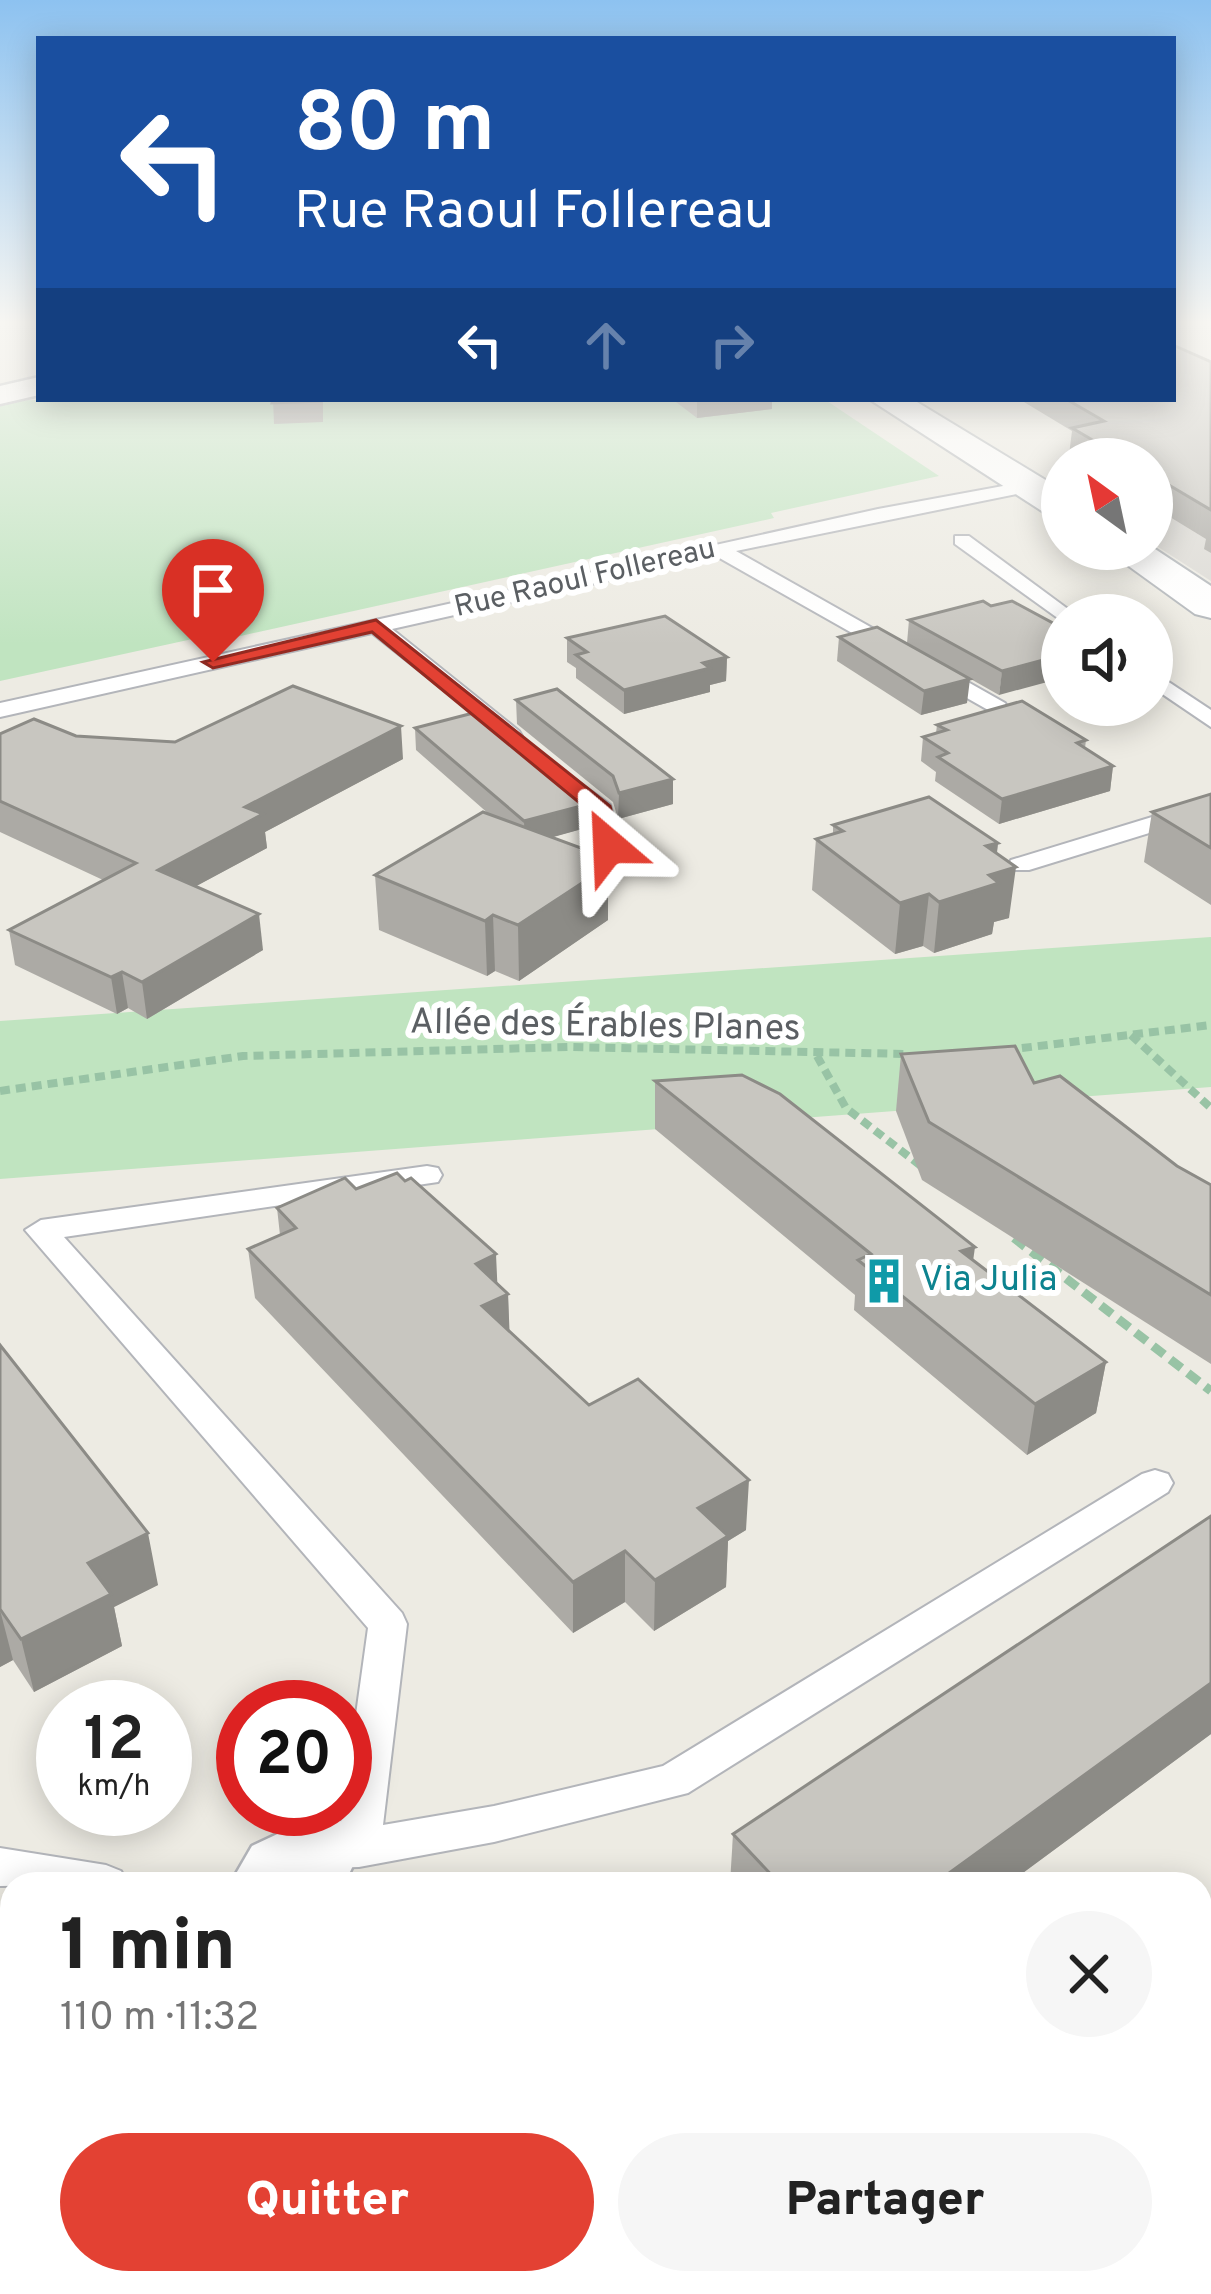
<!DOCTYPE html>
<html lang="fr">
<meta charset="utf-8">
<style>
:root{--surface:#fff;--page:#f6f6f6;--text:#222;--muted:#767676;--accent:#e34133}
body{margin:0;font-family:Overpass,sans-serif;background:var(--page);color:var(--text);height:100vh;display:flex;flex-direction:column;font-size:45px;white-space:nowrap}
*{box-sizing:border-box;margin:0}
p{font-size:39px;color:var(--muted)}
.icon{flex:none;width:66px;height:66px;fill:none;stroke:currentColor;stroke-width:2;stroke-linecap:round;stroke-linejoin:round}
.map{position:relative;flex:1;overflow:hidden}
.details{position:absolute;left:0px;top:1872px;width:1212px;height:423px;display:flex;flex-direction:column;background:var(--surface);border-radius:36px 36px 0 0;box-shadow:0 6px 30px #0003}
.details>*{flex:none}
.guide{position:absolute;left:36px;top:36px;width:1140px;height:366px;border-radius:0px;box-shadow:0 6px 30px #0003;background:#1a4fa0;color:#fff;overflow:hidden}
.needle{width:78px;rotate:327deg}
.tools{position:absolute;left:1041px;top:438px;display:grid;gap:24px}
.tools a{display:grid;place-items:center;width:132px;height:132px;border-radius:50%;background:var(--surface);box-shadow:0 6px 30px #0003;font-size:60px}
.speed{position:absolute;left:36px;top:1680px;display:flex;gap:24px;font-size:60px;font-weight:700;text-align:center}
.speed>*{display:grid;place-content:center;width:156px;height:156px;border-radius:50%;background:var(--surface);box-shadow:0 6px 30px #0003;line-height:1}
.speed small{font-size:30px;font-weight:400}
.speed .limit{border:18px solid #d22;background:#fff;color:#111}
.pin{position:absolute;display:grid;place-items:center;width:102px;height:102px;color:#fff;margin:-123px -51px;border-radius:50% 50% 50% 0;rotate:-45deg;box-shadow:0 0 12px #0007}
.pin .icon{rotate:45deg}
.me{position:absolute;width:132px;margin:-66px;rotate:334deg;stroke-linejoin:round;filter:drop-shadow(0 0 9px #0008)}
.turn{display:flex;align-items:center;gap:42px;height:252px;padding:0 60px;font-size:54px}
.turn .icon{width:156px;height:156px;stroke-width:2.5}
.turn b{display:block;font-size:84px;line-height:102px}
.lanes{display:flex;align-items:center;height:114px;padding:0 60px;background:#0003;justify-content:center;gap:60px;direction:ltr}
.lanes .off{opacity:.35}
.round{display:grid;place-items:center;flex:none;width:126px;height:126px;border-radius:63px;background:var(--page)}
.summary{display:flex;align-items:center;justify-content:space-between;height:204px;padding:0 60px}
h1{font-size:72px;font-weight:800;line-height:90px}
.primary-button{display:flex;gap:24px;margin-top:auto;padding:24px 60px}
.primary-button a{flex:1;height:138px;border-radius:72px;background:var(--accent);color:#fff;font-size:48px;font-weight:800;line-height:138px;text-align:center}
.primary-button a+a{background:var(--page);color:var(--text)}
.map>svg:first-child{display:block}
</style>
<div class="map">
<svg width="1211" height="2294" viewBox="0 0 1211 2294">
<rect width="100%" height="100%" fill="#edebe3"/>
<!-- industrial -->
<path fill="#dcdad5" d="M 1211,498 L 1211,581 L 1152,543 L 1152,508 Z"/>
<!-- green -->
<g fill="#c0e4c0">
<path d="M 71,399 L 824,399 L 939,476 L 771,513 L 774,518 L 227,639 L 220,633 L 0,681 L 0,401 Z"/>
<path d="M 1211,937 L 1211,1087 L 0,1179 L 0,1021 Z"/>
</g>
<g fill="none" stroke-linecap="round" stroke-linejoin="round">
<!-- lane casing -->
<g stroke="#b3b5ba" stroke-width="4">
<g id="lane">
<path d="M 1030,481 L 1036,482 L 1036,490 L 736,551 L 1005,703 L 1008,708 L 997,715 L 716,556 L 392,629 L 519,731 L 522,736 L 511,743 L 372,633 L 0,717 L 0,703 L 878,509 Z"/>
<path d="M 955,536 L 969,536 L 1076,615 L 1059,619 L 955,544 Z"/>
<path d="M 1152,671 L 1211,710 L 1211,727 L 1152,687 Z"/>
<path d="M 557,767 L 610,805 L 621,846 L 618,851 L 600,851 L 591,813 L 545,774 Z"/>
<path d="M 1211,799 L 1211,814 L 1029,870 L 1011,870 L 1008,865 L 1011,860 Z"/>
<path d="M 427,1166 L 438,1168 L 442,1175 L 438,1182 L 64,1237 L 402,1613 L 407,1624 L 383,1825 L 494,1806 L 663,1766 L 1142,1474 L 1155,1470 L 1168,1474 L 1173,1483 L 1168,1492 L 688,1793 L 494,1842 L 359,1867 L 324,1868 L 309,1862 L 303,1849 L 309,1836 L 340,1830 L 368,1628 L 25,1230 L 41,1220 Z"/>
<path d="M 0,1848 L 106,1865 L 121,1871 L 128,1884 L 0,1886 Z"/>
<path d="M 122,2283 L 173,2283 L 169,2294 L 117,2294 Z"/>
</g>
</g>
<!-- street casing -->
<g stroke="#b3b5ba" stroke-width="5">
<g id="street">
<path d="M 39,377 L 39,395 L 0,404 L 0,386 Z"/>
<path d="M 320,1814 L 349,1824 L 361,1849 L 349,1874 L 331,1884 L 230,1884 L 252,1846 Z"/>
<path d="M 1211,1968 L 1211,2048 L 1200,2052 L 1200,1972 Z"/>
<path d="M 404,2283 L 509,2283 L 514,2294 L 408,2294 Z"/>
<path d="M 842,2283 L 938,2283 L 936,2294 L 838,2294 Z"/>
</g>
</g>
<!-- secondary casing -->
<g stroke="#b2b6ba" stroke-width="4">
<g id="secondary">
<path d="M 869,399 L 912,399 L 1062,490 L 1062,519 L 1048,515 Z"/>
<path d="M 1152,547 L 1211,586 L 1211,618 L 1195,614 L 1105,549 Z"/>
</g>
</g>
<!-- path-far1 -->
<g stroke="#98c3a5" stroke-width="8" stroke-dasharray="10 6" stroke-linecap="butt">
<path d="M 1131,1035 L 1211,1108"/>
<path d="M 1006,1050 L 1211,1025"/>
<path d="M 817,1056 L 846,1108 L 921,1166"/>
<path d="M 0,1091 L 243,1056 L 569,1047 L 908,1054"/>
</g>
<!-- path -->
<path stroke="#98c3a5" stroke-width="9" stroke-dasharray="14 8" stroke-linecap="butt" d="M 1014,1238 L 1211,1391"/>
<!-- lane -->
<use href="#lane" fill="#fff" fill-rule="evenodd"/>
<!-- street -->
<use href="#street" fill="#fff" fill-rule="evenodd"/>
<!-- secondary -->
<use href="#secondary" fill="#fff" fill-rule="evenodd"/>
</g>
<!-- wall -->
<g fill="#acaaa5">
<path d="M 1211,362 L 1211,553 L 1204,549 L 1206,539 L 1152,506 L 1152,459 L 1076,459 L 1069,455 L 1072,431 L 1019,399 L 1173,399 Z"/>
<path d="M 273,399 L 323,399 L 323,422 L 274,424 Z"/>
<path d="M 672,399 L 772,399 L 772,409 L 697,418 Z"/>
<path d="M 1012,601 L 999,695 L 907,643 L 909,620 Z"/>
<path d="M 839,637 L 967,703 L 921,715 L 837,661 Z"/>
<path d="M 567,638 L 727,657 L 726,681 L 710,685 L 710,692 L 624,714 L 576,678 L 576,668 L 567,662 Z"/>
<path d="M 516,700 L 673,779 L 673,804 L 618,819 L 613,802 L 517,724 Z"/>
<path d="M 937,725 L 1086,740 L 1085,748 L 1113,766 L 1110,791 L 999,824 L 935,781 L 936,772 L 921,761 L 923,737 L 936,733 Z"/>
<path d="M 415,728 L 589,827 L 552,837 L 592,860 L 608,866 L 608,920 L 519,981 L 495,971 L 487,976 L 379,930 L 375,875 L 490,815 L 416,750 Z"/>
<path d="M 0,734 L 76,736 L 403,759 L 265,832 L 267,848 L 196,886 L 263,950 L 147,1019 L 128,1008 L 117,1014 L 15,965 L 9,930 L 103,880 L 0,832 Z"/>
<path d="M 1211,794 L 1211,905 L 1144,862 L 1152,812 Z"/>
<path d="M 833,825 L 998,843 L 997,854 L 1009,918 L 994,922 L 992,934 L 934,953 L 923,946 L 895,954 L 812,890 L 816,839 L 833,835 Z"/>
<path d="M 901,1054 L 1034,1083 L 1211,1185 L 1211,1364 L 922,1180 L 896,1111 Z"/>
<path d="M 655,1081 L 973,1260 L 1106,1362 L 1096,1413 L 1027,1455 L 854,1310 L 855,1295 L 655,1129 Z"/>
<path d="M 356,1189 L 497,1284 L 508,1294 L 509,1331 L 589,1405 L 746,1530 L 728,1541 L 726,1587 L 654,1631 L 625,1602 L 573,1633 L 255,1298 L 248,1249 L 280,1235 L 277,1208 Z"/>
<path d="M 0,1345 L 158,1585 L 114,1607 L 122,1646 L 34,1692 L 13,1660 L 0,1667 Z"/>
<path d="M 1211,1516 L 1211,1734 L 1008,1884 L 730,1884 L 733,1834 Z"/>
</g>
<!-- shaded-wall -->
<g fill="#8c8b86">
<path d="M 697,399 L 772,399 L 772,409 L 697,418 Z"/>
<path d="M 1062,655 L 1062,678 L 999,695 L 1002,671 Z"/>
<path d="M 727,657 L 726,681 L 710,685 L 710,692 L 624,714 L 624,690 Z"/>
<path d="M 970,679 L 967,703 L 921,715 L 924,691 Z"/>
<path d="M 401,726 L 403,759 L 265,832 L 267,848 L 163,904 L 158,870 L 245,807 Z"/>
<path d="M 1113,766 L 1110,791 L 999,824 L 1002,799 Z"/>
<path d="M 673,779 L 673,804 L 618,819 L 619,793 Z"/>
<path d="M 589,804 L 589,827 L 525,845 L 524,821 Z"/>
<path d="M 998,843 L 994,873 L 1016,867 L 1009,918 L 994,922 L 992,934 L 934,953 L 939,902 L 986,846 Z"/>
<path d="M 592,852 L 592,877 L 608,866 L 608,920 L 519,981 L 518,925 L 584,857 Z"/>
<path d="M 929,894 L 923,946 L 895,954 L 900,903 Z"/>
<path d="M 259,914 L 263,950 L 147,1019 L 142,982 Z"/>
<path d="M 493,915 L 495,971 L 487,976 L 485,921 Z"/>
<path d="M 122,972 L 128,1008 L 117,1014 L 111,977 Z"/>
<path d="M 975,1247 L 968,1297 L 961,1251 Z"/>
<path d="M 496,1254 L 498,1298 L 508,1294 L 510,1343 L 478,1314 L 476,1264 Z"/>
<path d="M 1106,1362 L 1096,1413 L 1027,1455 L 1035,1404 Z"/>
<path d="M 749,1480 L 746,1530 L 728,1541 L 726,1587 L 654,1631 L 655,1580 L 698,1508 Z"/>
<path d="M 148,1533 L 158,1585 L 114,1607 L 122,1646 L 34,1692 L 21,1639 L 88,1563 Z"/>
<path d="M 625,1551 L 625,1602 L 573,1633 L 573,1582 Z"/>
<path d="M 0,1610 L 13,1660 L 0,1667 Z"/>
<path d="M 1211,1683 L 1211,1734 L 1008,1884 L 934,1884 Z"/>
<path d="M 16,2283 L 36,2283 L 32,2294 L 12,2294 Z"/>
</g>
<!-- building -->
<g fill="#c8c6c0" stroke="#8c8b86" stroke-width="3">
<path d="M 1173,345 L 1211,362 L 1211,510 L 1152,475 L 1152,459 L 1125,459 L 1072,428 L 1104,421 L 1066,399 L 1173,399 Z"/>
<path d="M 273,399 L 321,399 L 321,401 L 272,403 Z"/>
<path d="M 983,601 L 991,606 L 1012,601 L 1062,628 L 1062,655 L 1002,671 L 909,620 Z"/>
<path d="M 665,616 L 727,657 L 703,663 L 710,668 L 624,690 L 576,655 L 587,652 L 567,638 Z"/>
<path d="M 877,627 L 970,679 L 924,691 L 839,637 Z"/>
<path d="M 293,686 L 401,726 L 245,807 L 263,814 L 158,870 L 259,914 L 142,982 L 122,972 L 111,977 L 9,930 L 136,863 L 0,801 L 0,734 L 34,719 L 76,736 L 175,742 Z"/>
<path d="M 557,689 L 673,779 L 619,793 L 613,776 L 516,700 Z"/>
<path d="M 1022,701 L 1086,740 L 1077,743 L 1113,766 L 1002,799 L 938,757 L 948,753 L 923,737 L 947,730 L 937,725 Z"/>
<path d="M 485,710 L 587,792 L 589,804 L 524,821 L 415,728 Z"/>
<path d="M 1211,794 L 1211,848 L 1152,812 Z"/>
<path d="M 929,797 L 998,843 L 986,846 L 1016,867 L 989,875 L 999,883 L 939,902 L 929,894 L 900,903 L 816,839 L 843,831 L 833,825 Z"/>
<path d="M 483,812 L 592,852 L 584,857 L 608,866 L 518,925 L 493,915 L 485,921 L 375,875 Z"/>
<path d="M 1015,1046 L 1034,1083 L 1060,1076 L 1177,1166 L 1211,1185 L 1211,1295 L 929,1122 L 901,1054 Z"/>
<path d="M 742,1075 L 780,1094 L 975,1247 L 961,1251 L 1106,1362 L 1035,1404 L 858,1260 L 871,1254 L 655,1081 Z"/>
<path d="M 397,1173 L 405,1181 L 411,1178 L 496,1254 L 476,1264 L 508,1294 L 482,1306 L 589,1405 L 638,1379 L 749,1480 L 698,1508 L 728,1536 L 655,1580 L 625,1551 L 573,1582 L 248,1249 L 296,1228 L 277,1208 L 345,1178 L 356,1189 Z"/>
<path d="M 0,1345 L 148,1533 L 88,1563 L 111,1594 L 21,1639 L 0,1609 Z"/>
<path d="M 1211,1516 L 1211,1683 L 934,1884 L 780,1884 L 733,1834 Z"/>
<path d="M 12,1982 L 12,2283 L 16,2283 L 12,2294 L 0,2294 L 0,2013 Z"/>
<path d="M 1200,2256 L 1211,2258 L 1211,2294 L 1137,2294 L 1142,2293 L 1142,2283 L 1200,2283 Z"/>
</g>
<!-- sky -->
<linearGradient id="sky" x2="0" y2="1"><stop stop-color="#8dc2f0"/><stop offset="0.5" stop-color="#f7f6f2"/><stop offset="1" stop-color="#f7f6f2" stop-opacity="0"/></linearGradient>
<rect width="1211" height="645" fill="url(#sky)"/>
<!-- route -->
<path fill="#e34133" stroke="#942a21" stroke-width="3" d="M 376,620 L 610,806 L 620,846 L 617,850 L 601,850 L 592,813 L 372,632 L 213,668 L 203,662 Z"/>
<!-- icons -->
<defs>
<g id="building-bare" transform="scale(3.6)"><path d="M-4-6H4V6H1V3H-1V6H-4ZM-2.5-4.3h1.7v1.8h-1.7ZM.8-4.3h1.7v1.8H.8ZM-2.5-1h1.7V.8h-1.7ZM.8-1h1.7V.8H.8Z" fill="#0f9aa8" stroke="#fff" stroke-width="2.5" paint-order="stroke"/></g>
</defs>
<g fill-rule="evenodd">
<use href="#building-bare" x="884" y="1281"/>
</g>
<g text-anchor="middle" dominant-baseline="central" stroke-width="12" stroke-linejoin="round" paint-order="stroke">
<!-- far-street labels -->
<g font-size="30" fill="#5b5f63" stroke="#fff">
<text transform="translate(585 579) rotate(-13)">Rue Raoul Follereau</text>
</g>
<!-- street labels -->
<g font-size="36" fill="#5b5f63" stroke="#fff">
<text transform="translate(605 1027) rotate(1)">Allée des Érables Planes</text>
</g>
<!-- culture labels -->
<g font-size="36" fill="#0d838f" stroke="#fff" text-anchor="start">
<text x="920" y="1281">Via Julia</text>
</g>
</g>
</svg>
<div class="tools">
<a><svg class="needle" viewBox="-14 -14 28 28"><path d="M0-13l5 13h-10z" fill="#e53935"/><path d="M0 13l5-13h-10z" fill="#767676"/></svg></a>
<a><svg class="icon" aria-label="sound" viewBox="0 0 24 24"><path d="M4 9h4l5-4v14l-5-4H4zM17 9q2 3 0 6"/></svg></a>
</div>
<div class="speed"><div>12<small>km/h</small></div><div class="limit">20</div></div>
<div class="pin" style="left:213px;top:662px;background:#d93025"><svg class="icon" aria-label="arrive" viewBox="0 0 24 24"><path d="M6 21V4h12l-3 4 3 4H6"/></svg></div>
<svg class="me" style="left:609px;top:846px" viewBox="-20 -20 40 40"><path d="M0-17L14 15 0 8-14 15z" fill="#e34133" stroke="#fff" stroke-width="4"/></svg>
<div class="guide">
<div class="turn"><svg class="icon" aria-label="left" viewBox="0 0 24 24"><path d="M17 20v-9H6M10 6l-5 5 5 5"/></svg><div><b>80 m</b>Rue Raoul Follereau</div></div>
<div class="lanes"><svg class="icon" aria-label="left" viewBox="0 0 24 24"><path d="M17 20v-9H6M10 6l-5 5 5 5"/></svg><svg class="icon off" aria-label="ahead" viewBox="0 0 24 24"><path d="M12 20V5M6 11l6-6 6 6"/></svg><svg class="icon off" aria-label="right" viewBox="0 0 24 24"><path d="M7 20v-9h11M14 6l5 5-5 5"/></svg></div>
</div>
<section class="details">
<div class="summary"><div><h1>1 min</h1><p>110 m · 11:32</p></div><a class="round"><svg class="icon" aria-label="close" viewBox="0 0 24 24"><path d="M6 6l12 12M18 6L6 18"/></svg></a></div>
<div class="primary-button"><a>Quitter</a><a>Partager</a></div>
</section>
</div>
